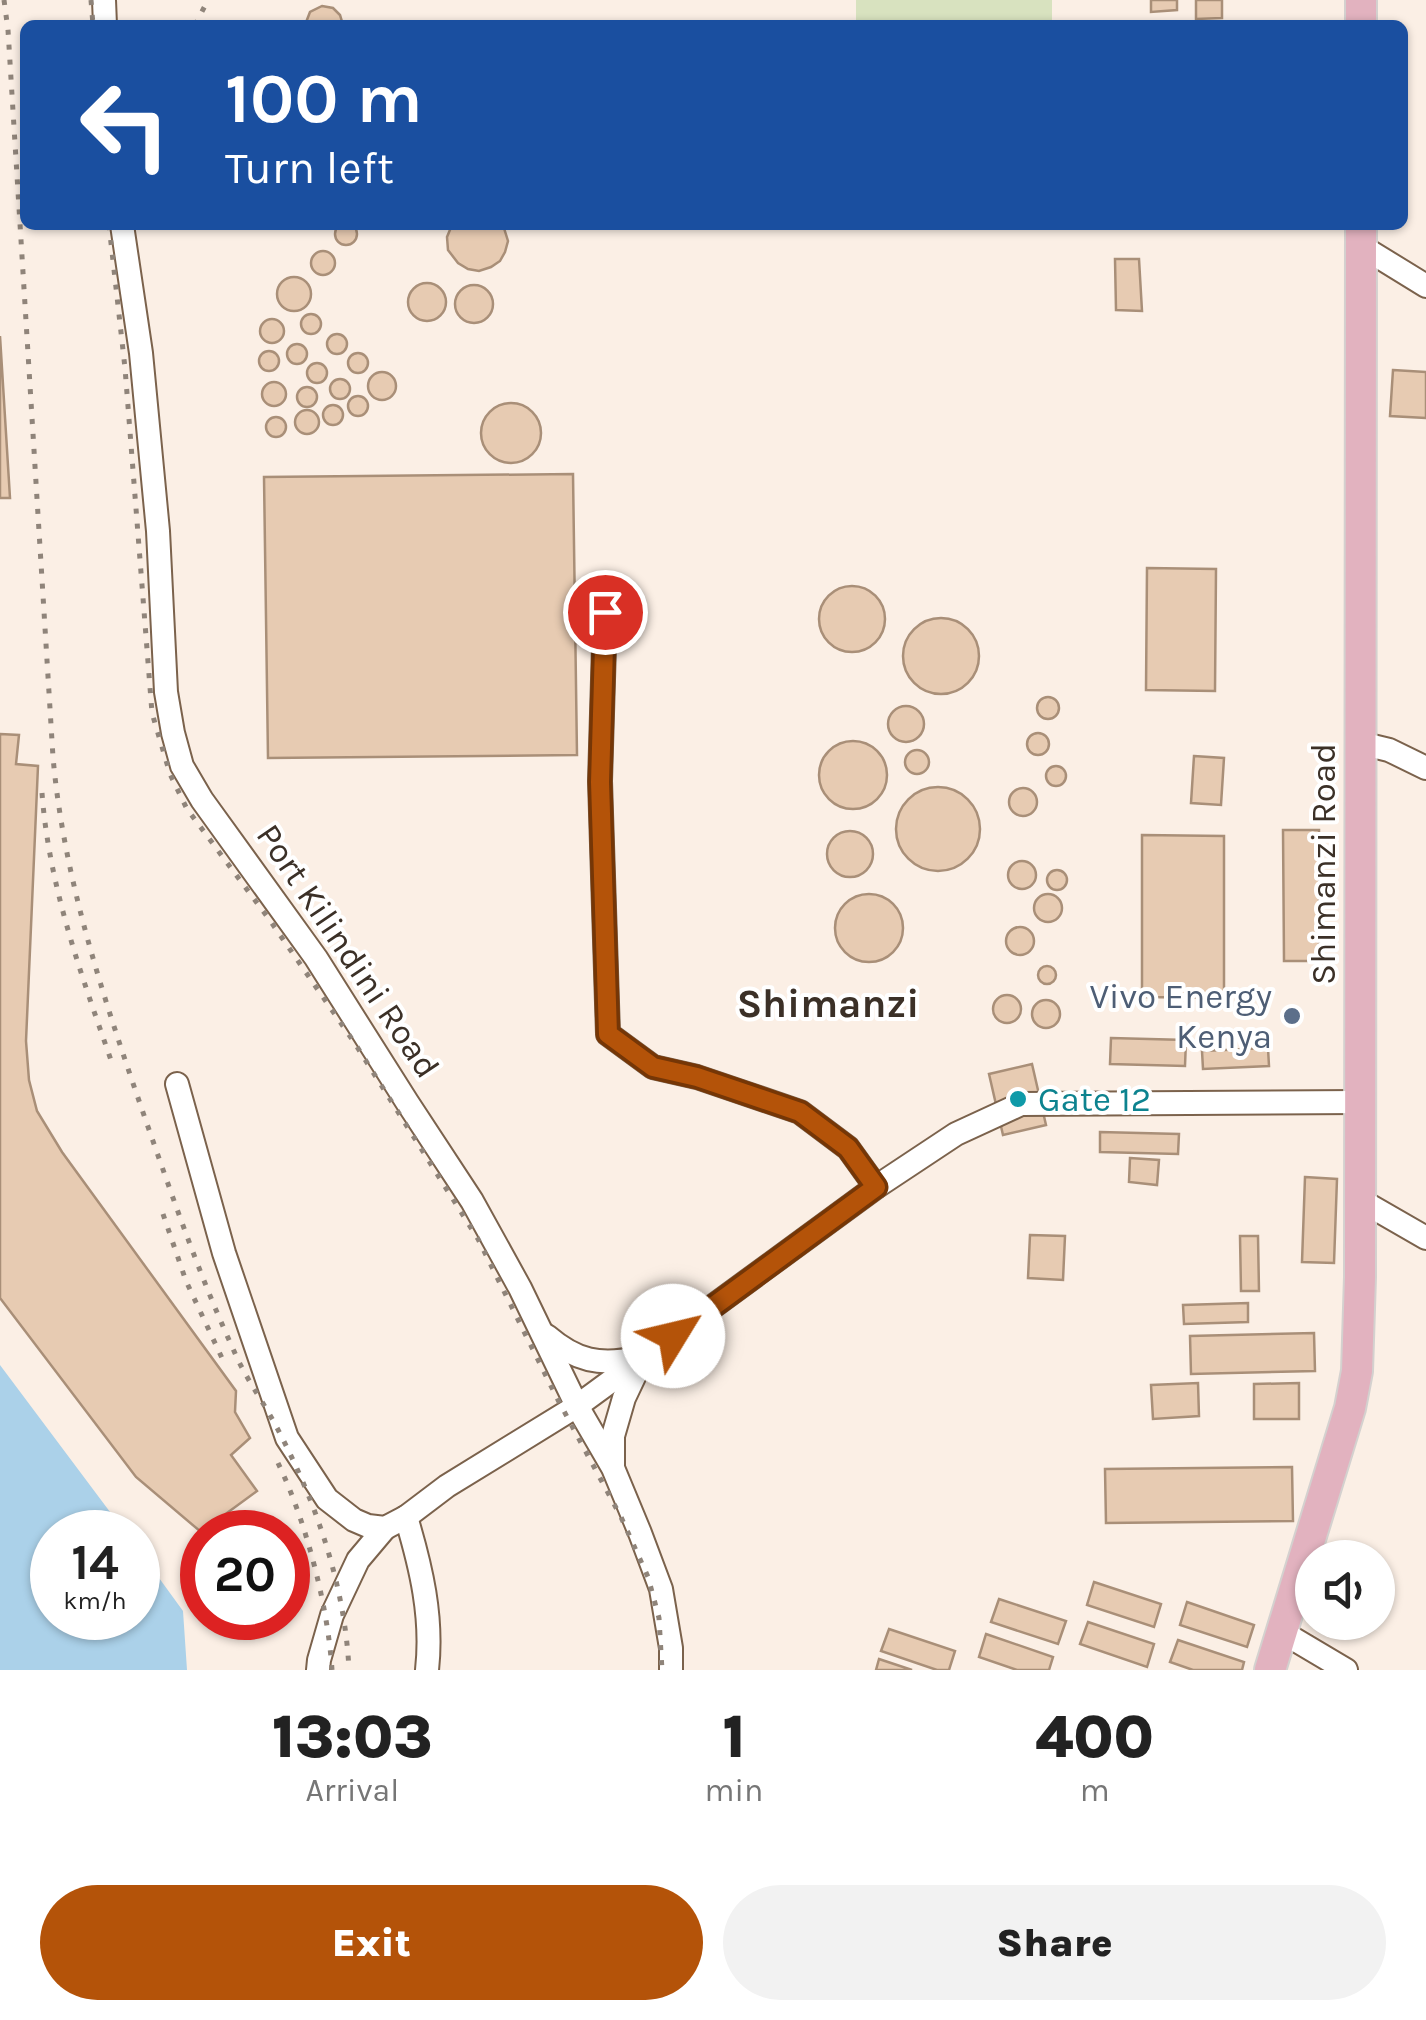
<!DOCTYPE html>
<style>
:root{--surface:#fff;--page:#f2f2f2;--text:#222;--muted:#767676;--accent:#b45309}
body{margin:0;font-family:Karla,sans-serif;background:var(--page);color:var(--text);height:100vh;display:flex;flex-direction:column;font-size:38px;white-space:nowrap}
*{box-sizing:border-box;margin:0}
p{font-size:32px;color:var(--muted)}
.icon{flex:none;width:55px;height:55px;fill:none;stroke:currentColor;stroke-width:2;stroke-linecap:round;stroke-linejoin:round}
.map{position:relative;height:1670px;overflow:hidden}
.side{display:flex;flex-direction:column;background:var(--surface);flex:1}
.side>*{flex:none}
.guide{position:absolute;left:20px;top:20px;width:1388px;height:210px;border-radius:15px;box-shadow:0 2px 8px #0004;background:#1a4fa0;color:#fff;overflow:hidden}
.fabs{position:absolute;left:1295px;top:1540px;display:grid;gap:20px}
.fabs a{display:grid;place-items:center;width:100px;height:100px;border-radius:50%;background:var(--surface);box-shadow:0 2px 8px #0004;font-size:50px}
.speed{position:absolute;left:30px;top:1510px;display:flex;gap:20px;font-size:50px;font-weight:700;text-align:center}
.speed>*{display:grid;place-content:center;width:130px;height:130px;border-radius:50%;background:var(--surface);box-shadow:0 2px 8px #0004;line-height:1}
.speed small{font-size:25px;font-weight:400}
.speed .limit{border:15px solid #d22;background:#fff;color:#111}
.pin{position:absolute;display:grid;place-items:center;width:85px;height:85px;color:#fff;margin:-42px;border:5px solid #fff;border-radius:50%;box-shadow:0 2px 10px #0007}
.me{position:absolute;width:110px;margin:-55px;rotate:54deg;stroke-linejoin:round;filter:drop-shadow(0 0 8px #0008)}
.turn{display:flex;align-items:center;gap:35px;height:210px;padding:0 40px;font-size:45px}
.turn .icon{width:130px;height:130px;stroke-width:2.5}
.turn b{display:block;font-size:70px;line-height:85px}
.eta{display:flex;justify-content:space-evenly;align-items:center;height:170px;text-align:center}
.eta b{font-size:60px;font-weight:800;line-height:70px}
.button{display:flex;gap:20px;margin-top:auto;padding:20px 40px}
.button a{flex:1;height:115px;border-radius:60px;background:var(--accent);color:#fff;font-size:40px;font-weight:800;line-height:115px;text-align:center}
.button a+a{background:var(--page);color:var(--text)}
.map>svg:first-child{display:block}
</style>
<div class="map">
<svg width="1426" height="1670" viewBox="0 0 1426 1670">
<rect width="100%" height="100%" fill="#fbefe5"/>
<!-- green -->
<rect fill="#d8e2bf" x="856" y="0" width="196" height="25"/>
<!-- water -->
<path fill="#abd1e9" d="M 0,1365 L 125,1532 L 52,1532 L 52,1618 L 138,1618 L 138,1549 L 183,1611 L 187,1670 L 0,1670 Z"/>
<!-- building -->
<g fill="#e7cbb2" stroke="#a98f78" stroke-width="2.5">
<path d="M 1151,0 L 1177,0 L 1177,10 L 1151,12 Z"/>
<path d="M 1196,0 L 1222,0 L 1222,18 L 1196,19 Z"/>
<path d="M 322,6 L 333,8 L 340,15 L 343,25 L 305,25 L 310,12 Z"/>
<circle cx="346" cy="234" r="11"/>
<path d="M 452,225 L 503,225 L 508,241 L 505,252 L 500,261 L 491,267 L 479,271 L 468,269 L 458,263 L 448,250 L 447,237 Z"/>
<circle cx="323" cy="263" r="12"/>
<path d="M 1115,259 L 1139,259 L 1142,311 L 1116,310 Z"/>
<circle cx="294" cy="294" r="17"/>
<circle cx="427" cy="302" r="19"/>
<circle cx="474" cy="304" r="19"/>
<circle cx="311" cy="324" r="10"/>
<circle cx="272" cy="331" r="12"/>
<circle cx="337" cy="344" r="10"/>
<path d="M 0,336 L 10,498 L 0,498 Z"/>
<circle cx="297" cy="354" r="10"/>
<circle cx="269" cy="361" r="10"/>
<circle cx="358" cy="363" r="10"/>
<circle cx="317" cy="373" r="10"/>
<path d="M 1393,370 L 1426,372 L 1426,418 L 1390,416 Z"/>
<circle cx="382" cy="386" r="14"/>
<circle cx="340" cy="389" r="10"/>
<circle cx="274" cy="394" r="12"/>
<circle cx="307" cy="397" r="10"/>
<circle cx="358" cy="406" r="10"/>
<circle cx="511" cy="433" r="30"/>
<circle cx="333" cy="415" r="10"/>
<circle cx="307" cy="422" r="12"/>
<circle cx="276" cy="427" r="10"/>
<path d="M 573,474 L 577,755 L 268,758 L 264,477 Z"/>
<path d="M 1147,568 L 1216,569 L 1215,691 L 1146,690 Z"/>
<circle cx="852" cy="619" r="33"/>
<circle cx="941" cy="656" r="38"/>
<circle cx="1048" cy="708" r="11"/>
<circle cx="906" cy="724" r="18"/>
<circle cx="1038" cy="744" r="11"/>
<path d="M 0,734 L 19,735 L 16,764 L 38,766 L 26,1041 L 29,1080 L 37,1111 L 62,1152 L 236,1391 L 235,1412 L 250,1438 L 231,1455 L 257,1491 L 201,1532 L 136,1477 L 0,1298 Z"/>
<circle cx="853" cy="775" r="34"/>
<circle cx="917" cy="762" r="12"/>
<path d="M 1194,756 L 1224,758 L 1221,805 L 1191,803 Z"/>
<circle cx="1056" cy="776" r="10"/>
<circle cx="938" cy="829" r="42"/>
<circle cx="1023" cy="802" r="14"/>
<path d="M 1283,830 L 1319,830 L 1319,961 L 1284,961 Z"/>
<circle cx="850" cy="854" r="23"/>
<path d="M 1142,835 L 1224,836 L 1224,998 L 1142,997 Z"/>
<circle cx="1022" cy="875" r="14"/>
<circle cx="1057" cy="880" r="10"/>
<circle cx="1048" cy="908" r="14"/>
<circle cx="869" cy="928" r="34"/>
<circle cx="1020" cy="941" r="14"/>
<circle cx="1047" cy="975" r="9"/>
<circle cx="1007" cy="1009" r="14"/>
<circle cx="1046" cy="1014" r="14"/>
<path d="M 1111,1038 L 1186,1040 L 1185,1066 L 1110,1064 Z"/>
<path d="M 1268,1048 L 1269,1066 L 1203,1069 L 1202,1051 Z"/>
<path d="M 1032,1064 L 1046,1125 L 1003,1135 L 989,1074 Z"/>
<path d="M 1100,1132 L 1179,1134 L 1178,1154 L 1100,1152 Z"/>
<path d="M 1130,1158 L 1159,1160 L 1157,1185 L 1129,1182 Z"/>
<path d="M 1305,1177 L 1337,1179 L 1334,1263 L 1302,1262 Z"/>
<path d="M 1030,1235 L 1065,1236 L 1063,1280 L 1028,1278 Z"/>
<path d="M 1240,1236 L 1258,1236 L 1259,1291 L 1241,1291 Z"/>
<path d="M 1248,1303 L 1248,1322 L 1184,1324 L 1183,1305 Z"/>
<path d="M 1314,1333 L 1315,1371 L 1191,1374 L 1190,1336 Z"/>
<path d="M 1198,1383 L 1199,1416 L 1153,1419 L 1151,1385 Z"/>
<path d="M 1299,1383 L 1299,1419 L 1254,1419 L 1254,1384 Z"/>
<path d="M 1292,1467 L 1293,1521 L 1106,1523 L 1105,1469 Z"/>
<path d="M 1094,1582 L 1161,1604 L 1154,1627 L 1087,1605 Z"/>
<path d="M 999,1599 L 1066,1621 L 1058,1644 L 991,1622 Z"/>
<path d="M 1187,1602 L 1254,1625 L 1247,1647 L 1180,1625 Z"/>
<path d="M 1088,1622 L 1154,1644 L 1147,1667 L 1080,1644 Z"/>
<path d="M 889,1629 L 955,1651 L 949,1670 L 937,1670 L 881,1651 Z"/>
<path d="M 986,1634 L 1053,1657 L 1049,1670 L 1017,1670 L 979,1657 Z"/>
<path d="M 1178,1640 L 1244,1662 L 1242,1670 L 1193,1670 L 1170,1662 Z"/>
<path d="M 879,1659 L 912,1670 L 876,1670 Z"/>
</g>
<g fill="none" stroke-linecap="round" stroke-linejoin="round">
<!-- minor casing -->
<g stroke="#7b624c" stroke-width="26">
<g id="minor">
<path d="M 104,0 L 105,25"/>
<path d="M 122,225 L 141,353 L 158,531 L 166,692 L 173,733 L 182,766 L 202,800 L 316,958 L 407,1102 L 472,1201 L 520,1288 L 577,1406 L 613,1468 L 640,1533 L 661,1589 L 671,1648 L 671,1670"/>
<path d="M 1361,246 L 1426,286"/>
<path d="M 605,612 L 600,781 L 608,1034 L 653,1067 L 697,1077 L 800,1112 L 848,1148 L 876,1187"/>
<path d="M 1360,743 L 1389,750 L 1426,768"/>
<path d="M 177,1084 L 224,1253 L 287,1438 L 327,1499 L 354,1520 L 368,1526 L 385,1528 L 406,1517 L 447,1486 L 577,1406 L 876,1187 L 956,1134 L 1021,1104 L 1360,1102"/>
<path d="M 1360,1200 L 1426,1238"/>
<path d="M 547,1336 C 576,1361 600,1366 637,1358"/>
<path d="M 613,1467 L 613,1436 L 624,1398 L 642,1360"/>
<path d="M 406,1517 C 421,1567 433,1617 427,1670"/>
<path d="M 1282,1632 L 1346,1670"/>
<path d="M 318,1670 L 319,1660 L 332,1615 L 358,1560 L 385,1528"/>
</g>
</g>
<!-- major casing -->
<g stroke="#d4d1cf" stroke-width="34">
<g id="major">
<path d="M 1361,25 L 1361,0"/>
<path d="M 1270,1670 L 1350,1408 L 1357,1371 L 1360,1277 L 1361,225"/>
</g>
</g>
<!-- minor -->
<use href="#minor" stroke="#fff" stroke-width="22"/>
<!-- major -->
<use href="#major" stroke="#e2b2bf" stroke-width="30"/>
<!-- rail -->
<g stroke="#8f847a" stroke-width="5" stroke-dasharray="5 10" stroke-linecap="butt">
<path d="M 4,0 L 8,30 L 53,757 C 64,883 106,1005 147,1124 C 174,1201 200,1277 234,1351 C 245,1377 262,1400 275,1424 C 315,1499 345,1584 349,1670"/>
<path d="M 91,0 L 93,25"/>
<path d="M 195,25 L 208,0"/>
<path d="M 109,225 L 125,368 L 152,713 L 170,774 L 187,809 L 269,919 L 354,1042 L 478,1239 L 558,1400 L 621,1517 L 648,1577 L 659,1618 L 662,1670"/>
<path d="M 42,793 C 49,887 81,974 112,1063"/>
<path d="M 163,1214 L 186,1281 L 222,1358"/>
<path d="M 278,1463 C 306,1521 328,1606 332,1670"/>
</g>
</g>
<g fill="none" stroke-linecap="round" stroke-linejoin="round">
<!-- route casing -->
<g stroke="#753606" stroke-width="25">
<path id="route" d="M 605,612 L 600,782 L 608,1034 L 653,1067 L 697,1077 L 800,1112 L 848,1148 L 876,1187 L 673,1336"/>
</g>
<!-- route -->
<use href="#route" stroke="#b45309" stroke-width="18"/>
</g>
<!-- markers -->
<circle fill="#5c6f8a" stroke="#fff" stroke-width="4" cx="1292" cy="1016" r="10"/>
<circle fill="#0f9aa8" stroke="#fff" stroke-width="4" cx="1018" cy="1099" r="10"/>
<g text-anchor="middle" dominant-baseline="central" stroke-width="8" stroke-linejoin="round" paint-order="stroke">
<!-- street labels -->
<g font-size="35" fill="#3b3027" stroke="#fff">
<text transform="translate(1323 864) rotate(-90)">Shimanzi Road</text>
<text transform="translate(348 951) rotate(56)">Port Kilindini Road</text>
</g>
<!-- service labels -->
<g font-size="35" fill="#4e5e75" stroke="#fff" text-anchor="end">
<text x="1272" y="996">Vivo Energy<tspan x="1272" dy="40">Kenya</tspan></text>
</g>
<!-- culture labels -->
<g font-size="35" fill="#0d838f" stroke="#fff" text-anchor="start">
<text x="1038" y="1099">Gate 12</text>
</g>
<!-- quarter labels -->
<g font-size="40" font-weight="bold" fill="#3b3027" stroke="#fff">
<text x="828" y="1003">Shimanzi</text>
</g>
</g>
</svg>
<div class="fabs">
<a><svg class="icon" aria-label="sound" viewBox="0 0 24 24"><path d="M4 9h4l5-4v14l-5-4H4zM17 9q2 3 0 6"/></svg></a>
</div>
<div class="speed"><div>14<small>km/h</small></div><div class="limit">20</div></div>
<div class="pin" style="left:605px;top:612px;background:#d93025"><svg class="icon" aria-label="arrive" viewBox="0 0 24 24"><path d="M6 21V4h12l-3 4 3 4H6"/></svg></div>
<svg class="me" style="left:673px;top:1336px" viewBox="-20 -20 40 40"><circle r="19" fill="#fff"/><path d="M0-13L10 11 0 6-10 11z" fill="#b45309"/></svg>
<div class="guide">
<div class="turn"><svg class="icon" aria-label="left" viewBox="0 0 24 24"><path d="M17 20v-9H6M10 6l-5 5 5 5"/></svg><div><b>100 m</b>Turn left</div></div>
</div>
</div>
<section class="side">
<div class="eta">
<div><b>13:03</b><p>Arrival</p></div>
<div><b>1</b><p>min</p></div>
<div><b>400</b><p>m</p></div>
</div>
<div class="button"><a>Exit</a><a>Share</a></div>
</section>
